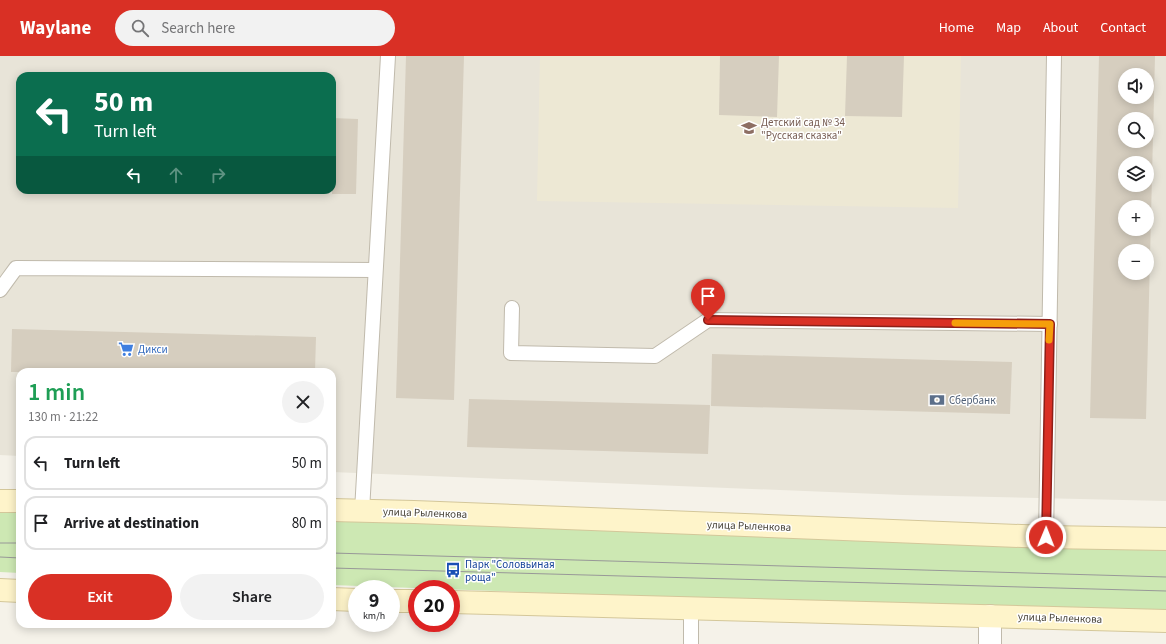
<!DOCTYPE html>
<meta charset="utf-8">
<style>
:root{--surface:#fff;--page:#f2f2f2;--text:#202124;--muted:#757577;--line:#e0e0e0;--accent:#d93025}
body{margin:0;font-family:"Source Sans 3",sans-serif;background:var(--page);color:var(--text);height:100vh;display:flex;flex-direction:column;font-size:15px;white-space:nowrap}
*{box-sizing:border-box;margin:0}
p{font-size:13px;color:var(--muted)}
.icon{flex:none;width:22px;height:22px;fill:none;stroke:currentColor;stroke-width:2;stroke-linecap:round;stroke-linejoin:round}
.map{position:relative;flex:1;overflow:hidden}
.panel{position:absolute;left:16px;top:312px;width:320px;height:260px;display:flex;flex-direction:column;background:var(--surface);border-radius:12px;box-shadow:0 2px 10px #0003}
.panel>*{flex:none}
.guide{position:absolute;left:16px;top:16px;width:320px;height:122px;border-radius:12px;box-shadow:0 2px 10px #0003;background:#0b6e4f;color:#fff;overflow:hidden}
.controls{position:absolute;left:1118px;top:12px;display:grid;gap:8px}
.controls a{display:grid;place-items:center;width:36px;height:36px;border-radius:50%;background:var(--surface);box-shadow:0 2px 10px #0003;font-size:20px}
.speed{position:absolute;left:348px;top:524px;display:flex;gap:8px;font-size:20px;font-weight:700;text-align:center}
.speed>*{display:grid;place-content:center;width:52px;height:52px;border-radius:50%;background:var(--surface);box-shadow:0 2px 10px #0003;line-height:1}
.speed small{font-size:10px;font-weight:400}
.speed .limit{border:6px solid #d22;background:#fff;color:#111}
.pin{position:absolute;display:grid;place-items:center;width:34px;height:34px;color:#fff;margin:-41px -17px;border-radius:50% 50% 50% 0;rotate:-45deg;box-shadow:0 0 4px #0007}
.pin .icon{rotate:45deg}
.me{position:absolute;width:44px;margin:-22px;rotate:1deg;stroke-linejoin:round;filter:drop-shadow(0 0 3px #0008)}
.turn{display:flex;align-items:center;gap:14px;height:84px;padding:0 12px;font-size:18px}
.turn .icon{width:52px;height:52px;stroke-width:2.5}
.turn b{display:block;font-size:28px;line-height:34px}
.lanes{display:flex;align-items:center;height:38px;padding:0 12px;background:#0003;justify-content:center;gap:20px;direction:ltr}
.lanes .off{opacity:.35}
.round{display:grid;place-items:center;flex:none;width:42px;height:42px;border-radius:21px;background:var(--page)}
.overview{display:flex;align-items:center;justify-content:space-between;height:68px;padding:0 12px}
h1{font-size:24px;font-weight:600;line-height:30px;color:#1e9e55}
.action{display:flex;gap:8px;margin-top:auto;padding:8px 12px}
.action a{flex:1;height:46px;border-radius:24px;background:var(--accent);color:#fff;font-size:16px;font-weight:600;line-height:46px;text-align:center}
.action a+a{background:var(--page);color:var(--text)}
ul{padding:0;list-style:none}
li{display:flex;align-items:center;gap:12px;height:54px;margin:0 8px 6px;padding:0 4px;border:2px solid var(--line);border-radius:12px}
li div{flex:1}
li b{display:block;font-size:15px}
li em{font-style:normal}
header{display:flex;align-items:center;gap:24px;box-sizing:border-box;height:56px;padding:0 20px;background:var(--accent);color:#fff}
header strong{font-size:19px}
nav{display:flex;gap:22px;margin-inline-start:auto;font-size:14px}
.search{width:280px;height:36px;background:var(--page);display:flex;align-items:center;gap:10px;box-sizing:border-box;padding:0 14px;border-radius:22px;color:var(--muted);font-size:15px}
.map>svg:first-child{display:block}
</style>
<header>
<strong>Waylane</strong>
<div class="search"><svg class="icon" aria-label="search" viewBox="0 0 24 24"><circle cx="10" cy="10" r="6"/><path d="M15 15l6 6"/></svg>Search here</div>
<nav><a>Home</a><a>Map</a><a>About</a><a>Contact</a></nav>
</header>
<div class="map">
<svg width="1166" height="588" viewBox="0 0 1166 588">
<rect width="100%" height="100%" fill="#f5f2e9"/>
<!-- residential -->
<path fill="#e8e4d8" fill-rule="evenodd" d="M 0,0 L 1166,0 L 1166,445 L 903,439 L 332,416 L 332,316 L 20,316 L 20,400 L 0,399 ZM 1125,19 L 1147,19 L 1147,41 L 1125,41 ZM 20,20 L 332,20 L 332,134 L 20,134 ZM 1125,63 L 1147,63 L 1147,85 L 1125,85 ZM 1125,107 L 1147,107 L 1147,129 L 1125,129 ZM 1125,151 L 1147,151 L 1147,173 L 1125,173 ZM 1125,195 L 1147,195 L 1147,217 L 1125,217 Z"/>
<!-- education -->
<path fill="#ede8d4" d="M 540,0 L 961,0 L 958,152 L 537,145 Z"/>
<!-- green -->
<g fill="#cde8b3">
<path d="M 0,448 L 20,449 L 20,517 L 0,516 Z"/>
<path d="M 332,459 L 1166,485 L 1166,560 L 332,529 Z"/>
</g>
<!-- building -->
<g fill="#d6cebf" fill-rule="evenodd">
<path d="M 406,0 L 464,0 L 454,344 L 396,342 Z"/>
<path d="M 720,0 L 779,0 L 777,61 L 719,59 Z"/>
<path d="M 847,0 L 904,0 L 902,61 L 845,60 Z"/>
<path d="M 1099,0 L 1155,0 L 1146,363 L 1090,362 ZM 1125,19 L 1147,19 L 1147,41 L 1125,41 ZM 1125,63 L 1147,63 L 1147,85 L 1125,85 ZM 1125,107 L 1147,107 L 1147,129 L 1125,129 ZM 1125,151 L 1147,151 L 1147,173 L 1125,173 ZM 1125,195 L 1147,195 L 1147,217 L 1125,217 Z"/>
<path d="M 332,62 L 358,63 L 356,138 L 332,138 Z"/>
<path d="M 12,273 L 316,281 L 315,316 L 11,316 Z"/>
<path d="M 712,298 L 1012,306 L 1010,358 L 711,350 Z"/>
<path d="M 469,343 L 710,349 L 708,398 L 467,391 Z"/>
</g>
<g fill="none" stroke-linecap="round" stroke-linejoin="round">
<!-- lane casing -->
<g stroke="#c0baac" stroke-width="16">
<g id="lane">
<path d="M 0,234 L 16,212 L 375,214"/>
<path d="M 512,252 L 511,297 L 655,300 L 708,264 L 1050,268"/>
<path d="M 362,455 L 388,0"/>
<path d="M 1046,481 L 1054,0"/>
<path d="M 691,588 L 691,552"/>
</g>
</g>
<!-- street casing -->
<g stroke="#c0baac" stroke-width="24">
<path id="street" d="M 990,560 L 990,588"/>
</g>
<!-- secondary casing -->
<g stroke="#d4c79a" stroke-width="24">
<g id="secondary">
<path d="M 0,445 L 20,445"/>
<path d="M 332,454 L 414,456 L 1046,481 L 1166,483"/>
<path d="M 0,534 L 20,535"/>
<path d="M 332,543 L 357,544"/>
<path d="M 391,545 L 417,545"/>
<path d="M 451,546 L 1166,565"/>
</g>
</g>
<!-- lane -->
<use href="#lane" stroke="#fff" stroke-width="14"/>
<!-- street -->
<use href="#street" stroke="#fff" stroke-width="22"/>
<!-- secondary -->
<use href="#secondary" stroke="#fef4ca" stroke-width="22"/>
<!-- tram -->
<g stroke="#989898" stroke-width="1">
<path d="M 0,487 L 20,487"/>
<path d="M 332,497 L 1166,521"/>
<path d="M 0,501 L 20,502"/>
<path d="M 332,512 L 1166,535"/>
</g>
</g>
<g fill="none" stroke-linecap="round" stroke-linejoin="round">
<!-- route casing -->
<g stroke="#8d1f18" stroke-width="10">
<path id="route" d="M 708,264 L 1050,268 L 1046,481"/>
</g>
<!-- route -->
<use href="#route" stroke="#d93025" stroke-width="7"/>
<!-- slow -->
<path stroke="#f59e0b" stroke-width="7" d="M 955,267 L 1050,268 L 1049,284"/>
</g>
<!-- icons -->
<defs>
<g id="school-bare" transform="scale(1.2)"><path d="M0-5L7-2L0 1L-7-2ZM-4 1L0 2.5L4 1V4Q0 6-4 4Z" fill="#8d6e63" stroke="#fff" stroke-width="2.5" paint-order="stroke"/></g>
<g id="supermarket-bare" transform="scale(1.2)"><path d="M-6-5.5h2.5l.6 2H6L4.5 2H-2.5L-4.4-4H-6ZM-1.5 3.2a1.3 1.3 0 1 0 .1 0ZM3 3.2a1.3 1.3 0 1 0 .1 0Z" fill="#3f7fe0" stroke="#fff" stroke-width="2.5" paint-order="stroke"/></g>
<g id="bank-bare" transform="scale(1.2)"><path d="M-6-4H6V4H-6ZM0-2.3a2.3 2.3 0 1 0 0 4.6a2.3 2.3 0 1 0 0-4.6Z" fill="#5c6f8a" stroke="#fff" stroke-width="2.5" paint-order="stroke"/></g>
<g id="bus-bare" transform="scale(1.2)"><path d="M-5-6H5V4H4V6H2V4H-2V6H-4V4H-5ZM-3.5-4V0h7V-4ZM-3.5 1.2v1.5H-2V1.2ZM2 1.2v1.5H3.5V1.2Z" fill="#1a4fb4" stroke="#fff" stroke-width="2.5" paint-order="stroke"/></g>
</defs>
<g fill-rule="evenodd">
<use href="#school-bare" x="749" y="72"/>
<use href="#supermarket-bare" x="126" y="293"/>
<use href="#bank-bare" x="937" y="344"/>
<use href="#bus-bare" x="453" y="514"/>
</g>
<g text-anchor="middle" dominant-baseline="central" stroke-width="3" stroke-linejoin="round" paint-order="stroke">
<!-- education labels -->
<g font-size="11" fill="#785e54" stroke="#fff" text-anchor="start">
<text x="761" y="66">Детский сад № 34<tspan x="761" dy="13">"Русская сказка"</tspan></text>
</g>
<!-- shop labels -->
<g font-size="11" fill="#366cbe" stroke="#fff" text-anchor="start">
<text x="138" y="293">Дикси</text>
</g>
<!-- service labels -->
<g font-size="11" fill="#4e5e75" stroke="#fff" text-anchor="start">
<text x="949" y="344">Сбербанк</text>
</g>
<!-- street labels -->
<g font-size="11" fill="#484338" stroke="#fff">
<text transform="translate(425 457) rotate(2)">улица Рыленкова</text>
<text transform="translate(749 470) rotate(2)">улица Рыленкова</text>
<text transform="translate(1060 562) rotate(2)">улица Рыленкова</text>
</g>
<!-- transit labels -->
<g font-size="11" fill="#164399" stroke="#fff" text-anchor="start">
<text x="465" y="508">Парк "Соловьиная<tspan x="465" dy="13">роща"</tspan></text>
</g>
</g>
</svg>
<div class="controls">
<a><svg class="icon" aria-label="sound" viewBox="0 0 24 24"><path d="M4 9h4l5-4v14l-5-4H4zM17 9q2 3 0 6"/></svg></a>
<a><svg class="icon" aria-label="search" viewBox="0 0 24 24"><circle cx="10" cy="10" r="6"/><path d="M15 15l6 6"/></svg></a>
<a><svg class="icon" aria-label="layers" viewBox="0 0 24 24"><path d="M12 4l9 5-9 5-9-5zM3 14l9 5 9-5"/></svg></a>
<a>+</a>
<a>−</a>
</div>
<div class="speed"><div>9<small>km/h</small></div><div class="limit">20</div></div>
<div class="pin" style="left:708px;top:264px;background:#d93025"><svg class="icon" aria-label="arrive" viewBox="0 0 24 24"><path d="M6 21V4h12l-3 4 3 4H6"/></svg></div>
<svg class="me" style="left:1046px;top:481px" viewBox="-20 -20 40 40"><circle r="17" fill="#d93025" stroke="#fff" stroke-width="3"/><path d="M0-11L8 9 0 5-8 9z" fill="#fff"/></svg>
<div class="guide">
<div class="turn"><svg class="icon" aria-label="left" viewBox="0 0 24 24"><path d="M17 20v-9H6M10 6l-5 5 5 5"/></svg><div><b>50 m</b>Turn left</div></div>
<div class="lanes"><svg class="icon" aria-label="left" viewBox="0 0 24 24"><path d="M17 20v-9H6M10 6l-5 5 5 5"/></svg><svg class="icon off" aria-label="ahead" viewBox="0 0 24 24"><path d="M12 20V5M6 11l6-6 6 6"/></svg><svg class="icon off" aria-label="right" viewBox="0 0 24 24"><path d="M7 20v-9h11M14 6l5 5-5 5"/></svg></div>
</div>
<section class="panel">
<div class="overview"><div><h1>1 min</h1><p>130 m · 21:22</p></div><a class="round"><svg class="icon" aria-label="close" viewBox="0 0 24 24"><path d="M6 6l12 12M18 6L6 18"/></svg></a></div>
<ul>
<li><svg class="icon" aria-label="left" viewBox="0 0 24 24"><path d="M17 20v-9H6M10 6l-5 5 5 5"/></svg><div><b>Turn left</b></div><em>50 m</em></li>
<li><svg class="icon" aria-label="arrive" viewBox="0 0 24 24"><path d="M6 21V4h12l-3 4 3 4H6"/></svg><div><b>Arrive at destination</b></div><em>80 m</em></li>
</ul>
<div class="action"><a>Exit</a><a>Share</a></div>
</section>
</div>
